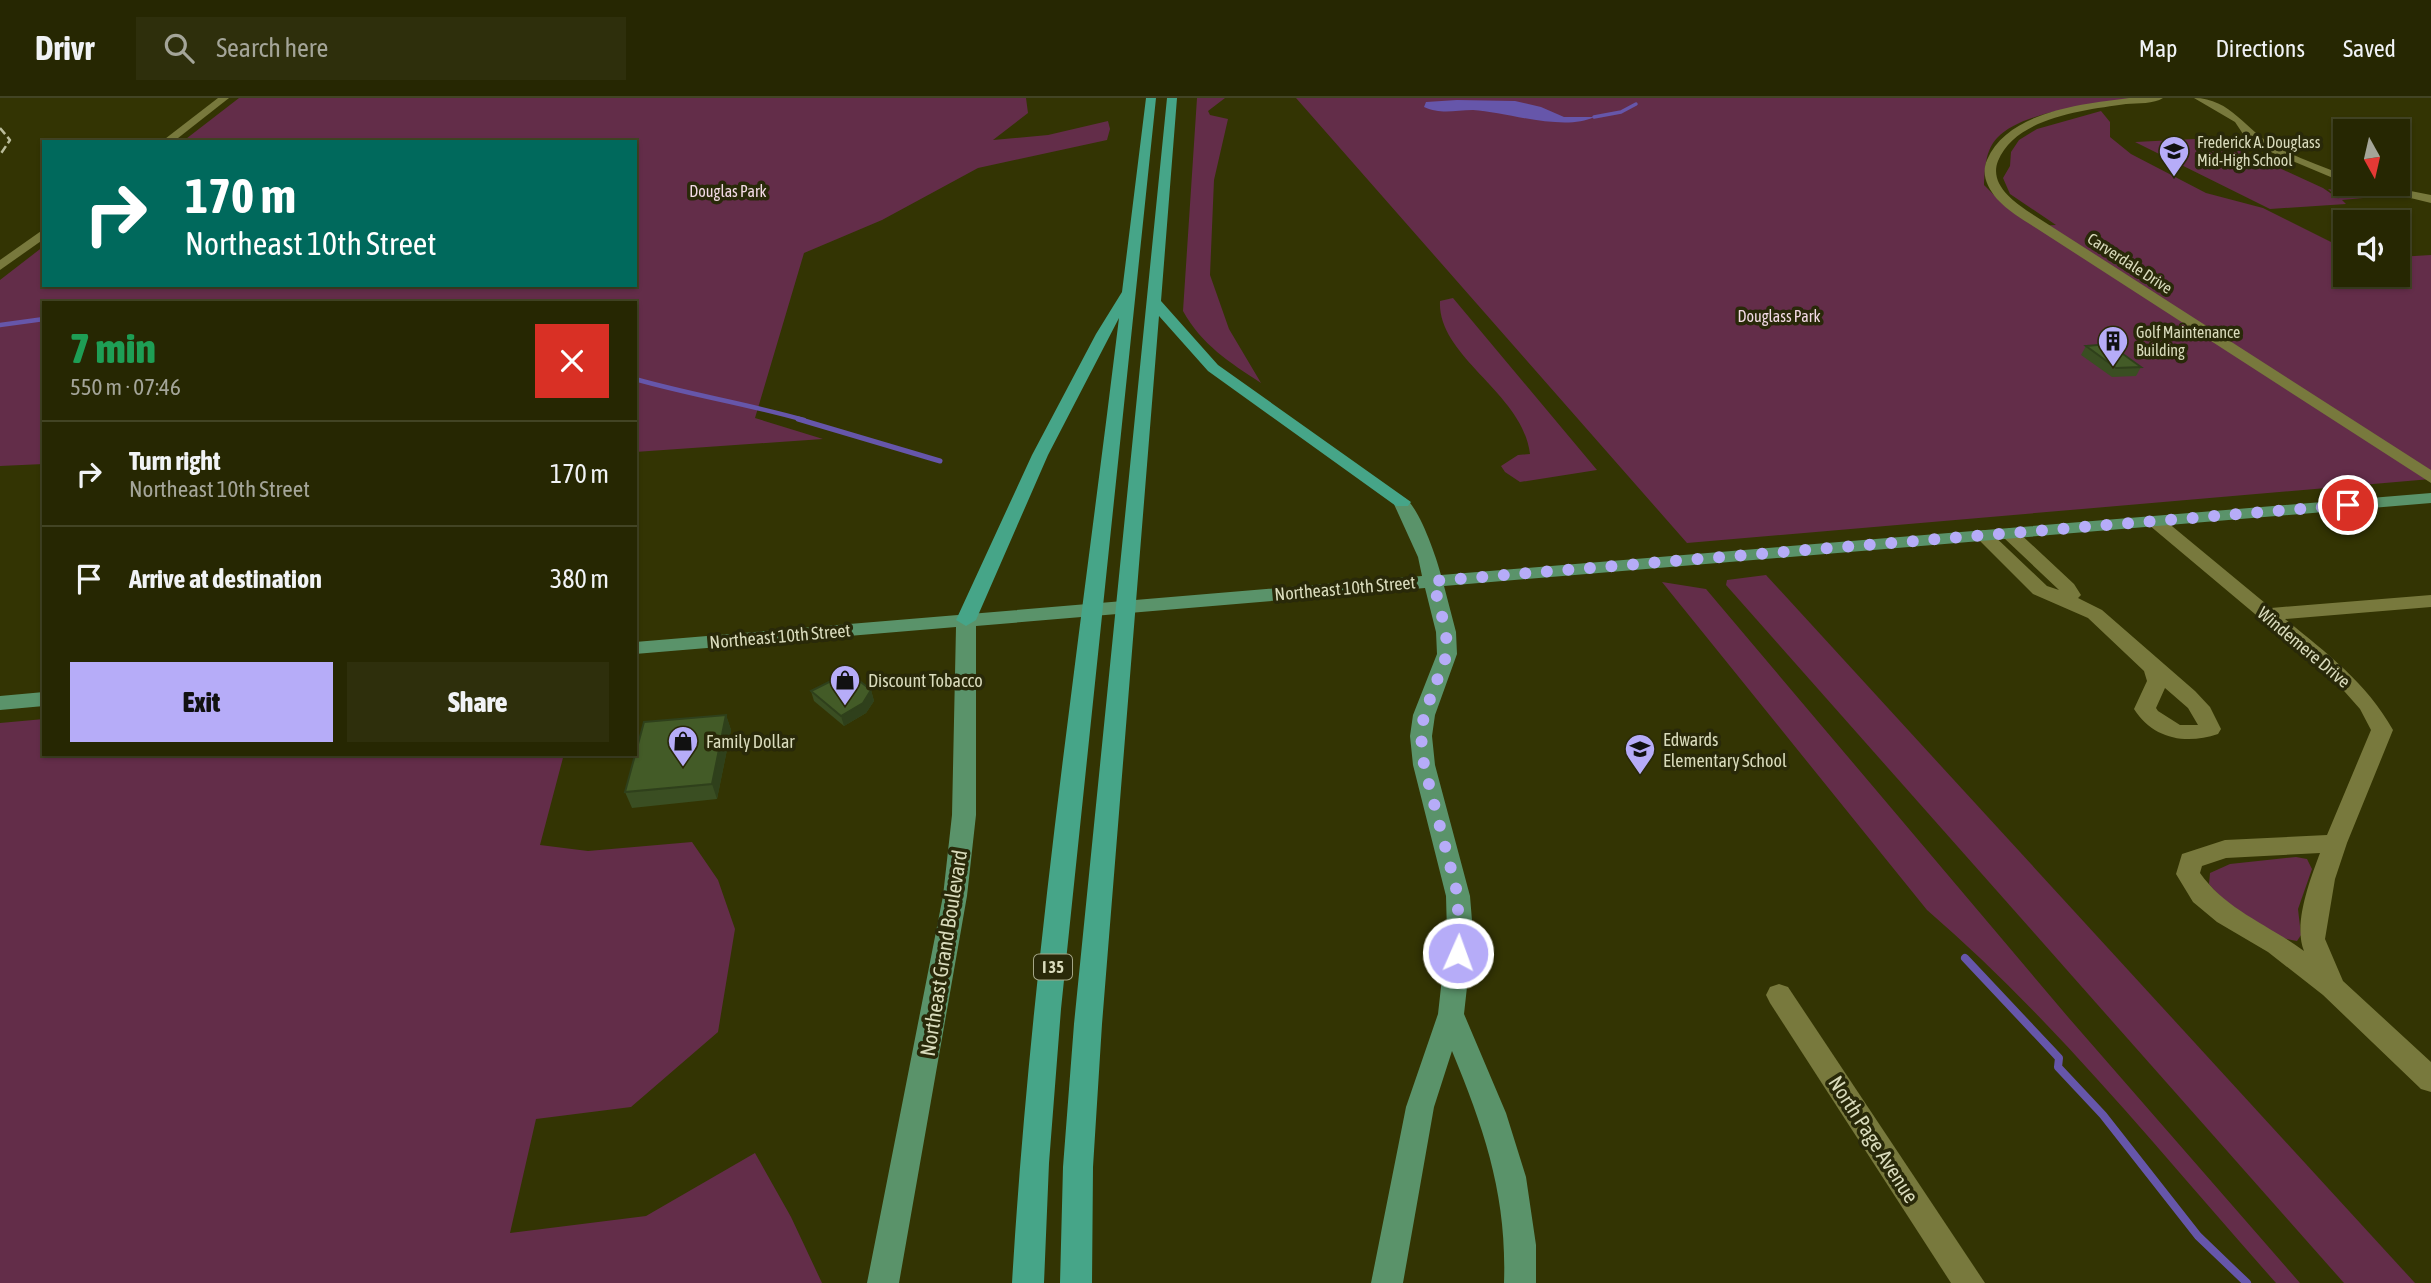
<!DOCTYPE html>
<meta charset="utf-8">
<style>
:root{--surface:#262702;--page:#2e2f0c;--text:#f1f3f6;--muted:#a4a599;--line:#424424;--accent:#b6acf8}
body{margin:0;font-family:"Asap Condensed",sans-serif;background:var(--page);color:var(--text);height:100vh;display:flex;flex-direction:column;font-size:26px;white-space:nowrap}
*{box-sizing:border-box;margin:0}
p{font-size:23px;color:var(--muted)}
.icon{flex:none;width:38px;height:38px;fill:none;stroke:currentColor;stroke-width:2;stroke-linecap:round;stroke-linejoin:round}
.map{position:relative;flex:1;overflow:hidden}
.details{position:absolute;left:42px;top:203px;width:595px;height:455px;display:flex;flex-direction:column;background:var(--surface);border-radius:0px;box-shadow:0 2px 5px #0004,0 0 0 2px var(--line)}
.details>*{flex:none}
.guide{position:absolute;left:42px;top:42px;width:595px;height:147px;border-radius:0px;box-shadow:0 2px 5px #0004,0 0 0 2px var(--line);background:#00695c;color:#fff;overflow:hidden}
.needle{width:46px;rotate:172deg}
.buttons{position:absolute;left:2333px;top:21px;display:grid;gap:14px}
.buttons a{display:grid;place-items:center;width:77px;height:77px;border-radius:0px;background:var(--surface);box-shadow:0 2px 5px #0004,0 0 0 2px var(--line);font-size:35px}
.pin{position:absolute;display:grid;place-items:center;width:60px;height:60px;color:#fff;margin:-30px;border:4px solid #fff;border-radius:50%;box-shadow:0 2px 7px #0007}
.me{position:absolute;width:77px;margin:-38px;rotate:2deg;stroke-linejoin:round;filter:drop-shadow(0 0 5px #0008)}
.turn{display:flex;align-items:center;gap:24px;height:147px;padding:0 28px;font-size:32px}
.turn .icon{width:91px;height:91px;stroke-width:2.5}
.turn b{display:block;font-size:49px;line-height:60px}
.round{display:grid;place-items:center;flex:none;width:74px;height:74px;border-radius:0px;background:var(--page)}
.overview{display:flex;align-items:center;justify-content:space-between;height:119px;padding:0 28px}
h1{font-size:42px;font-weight:800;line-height:52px;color:#1e9e55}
.action{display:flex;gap:14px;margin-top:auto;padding:14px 28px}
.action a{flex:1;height:80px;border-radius:0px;background:var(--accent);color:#111;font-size:28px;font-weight:800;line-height:80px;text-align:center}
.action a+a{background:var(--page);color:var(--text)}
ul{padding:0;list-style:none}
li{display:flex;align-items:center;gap:21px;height:105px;padding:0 28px;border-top:2px solid var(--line)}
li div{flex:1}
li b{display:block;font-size:26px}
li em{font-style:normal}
header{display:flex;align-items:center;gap:42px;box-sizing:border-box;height:98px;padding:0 35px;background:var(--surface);border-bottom:2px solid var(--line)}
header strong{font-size:33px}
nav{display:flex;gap:38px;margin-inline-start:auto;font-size:24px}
.search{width:490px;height:63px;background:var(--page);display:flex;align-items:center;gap:18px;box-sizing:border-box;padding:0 24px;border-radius:0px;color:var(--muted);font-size:26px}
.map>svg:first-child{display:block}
</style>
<header>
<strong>Drivr</strong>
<div class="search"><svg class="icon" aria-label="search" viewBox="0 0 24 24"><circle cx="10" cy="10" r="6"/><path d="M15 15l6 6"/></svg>Search here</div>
<nav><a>Map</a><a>Directions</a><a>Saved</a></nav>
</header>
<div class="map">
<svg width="2431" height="1185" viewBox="0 0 2431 1185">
<rect width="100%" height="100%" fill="#333403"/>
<!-- green -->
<g fill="#632d49">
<path d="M 239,0 L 1026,0 L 1028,15 L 993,42 L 1048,37 L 1108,23 L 1110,31 L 1107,42 L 978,70 L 882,122 L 804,155 L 755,320 L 823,341 L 635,354 L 635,205 L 44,205 L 44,366 L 0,368 L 0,182 L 44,148 L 44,187 L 635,187 L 635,44 L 182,44 Z"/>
<path d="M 1197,0 L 1225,0 L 1208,13 L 1210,17 L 1228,21 L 1214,82 L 1210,177 L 1229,231 L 1261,285 C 1229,264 1202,247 1183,213 Z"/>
<path d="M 1296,0 L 2133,0 C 2096,7 2023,12 1997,40 C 1985,53 1985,71 1984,87 L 2003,106 L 2035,128 L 2056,127 L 2010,96 L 2003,80 L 2010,68 L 2011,54 L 2019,42 L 2037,31 L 2101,13 L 2110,24 L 2110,39 L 2131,56 L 2206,95 L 2263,110 L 2345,151 L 2345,177 L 2398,177 L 2398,159 L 2431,157 L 2431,381 L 1687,445 Z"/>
<path d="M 2214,40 L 2323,90 L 2339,101 L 2328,91 L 2374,99 L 2342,102 L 2346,106 L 2270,111 L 2135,44 Z"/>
<path d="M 1453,200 L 1597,372 L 1520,384 L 1505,374 L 1501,368 L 1518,357 L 1530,356 C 1523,295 1437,259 1440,203 Z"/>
<path d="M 1766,477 L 2415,1185 L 2344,1185 L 1726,487 L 1727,482 Z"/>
<path d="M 1662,484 L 1706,491 L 2068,919 L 2300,1185 L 2276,1185 C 2163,1058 2056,923 1927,812 Z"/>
<path d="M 44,621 L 44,656 L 564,656 L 540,747 L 588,753 L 692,744 L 718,782 L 735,831 L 718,934 L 631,1009 L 536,1021 L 510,1135 L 646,1118 L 755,1055 L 791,1119 L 822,1185 L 0,1185 L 0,625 Z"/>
<path d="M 2296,759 L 2307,761 L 2312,771 L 2298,811 L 2301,837 L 2297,843 C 2264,839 2230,810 2209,786 L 2210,775 L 2230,766 Z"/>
</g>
<!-- water -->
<path fill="#6656aa" d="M 1457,2 L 1515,3 L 1541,9 L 1564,19 L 1594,19 C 1564,34 1507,14 1473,12 C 1455,12 1442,17 1424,9 L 1426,4 Z"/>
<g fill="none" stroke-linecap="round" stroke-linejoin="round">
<!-- stream-far3 -->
<path stroke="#6656aa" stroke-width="3.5" d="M 1594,19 L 1621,14 L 1636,6"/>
<!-- stream-far2 -->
<g stroke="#6656aa" stroke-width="4.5">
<path d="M 0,227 L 44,221"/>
<path d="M 635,281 C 691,297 748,306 804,322"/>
</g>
<!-- stream-far1 -->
<path stroke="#6656aa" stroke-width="5" d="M 798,321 L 940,363"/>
<!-- stream -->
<path stroke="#6656aa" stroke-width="8" d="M 1965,860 L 2059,960 L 2058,969 L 2103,1017 L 2198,1138 L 2247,1185"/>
<!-- minor -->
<g fill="#78793d" fill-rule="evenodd">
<path d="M 218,0 L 229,0 L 173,44 L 161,44 Z"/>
<path d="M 2129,0 L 2163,0 C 2154,6 2138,5 2126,6 C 2085,12 2016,19 1998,63 C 1989,86 2013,103 2029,114 L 2431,372 L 2431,385 L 2036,130 C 2022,121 2008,113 1997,101 C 1987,89 1981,76 1987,62 C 2008,13 2083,6 2129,0 Z"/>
<path d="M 2194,0 C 2231,0 2246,33 2275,48 C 2297,60 2322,68 2345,78 L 2345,85 L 2266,52 L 2243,36 L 2235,24 Z"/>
<path d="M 2353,86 L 2375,86 L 2431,97 L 2431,105 Z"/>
<path d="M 44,131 L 44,141 L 0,172 L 0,162 Z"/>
<path d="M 2155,418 L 2161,419 L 2271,510 L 2431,497 L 2431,509 L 2285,521 C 2326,555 2366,584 2393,632 L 2347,745 L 2335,781 L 2325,841 L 2343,883 L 2431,964 L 2431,994 L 2421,991 L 2323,897 L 2268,854 L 2217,824 L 2193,804 L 2176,776 L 2182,756 L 2225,742 L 2327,737 L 2371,632 L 2360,611 L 2337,585 L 2149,427 L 2146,423 ZM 2320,755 C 2310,782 2293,826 2304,853 C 2269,827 2226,812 2200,775 L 2202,768 L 2226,760 Z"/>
<path d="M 2009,430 L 2015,431 L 2074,486 L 2081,497 L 2078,500 L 2102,512 L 2195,593 L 2210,609 L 2221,631 L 2218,636 C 2186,647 2153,641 2134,611 L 2147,583 L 2144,573 L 2088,520 L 2033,496 L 1974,437 L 1983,432 L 1989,433 L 2047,488 L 2059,492 L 2003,439 L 2000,435 ZM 2165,590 L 2188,610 L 2198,627 L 2180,627 L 2158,613 L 2156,610 Z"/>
<path d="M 1779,886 L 1788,889 L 1985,1185 L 1951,1185 L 1770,905 L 1766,897 L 1770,889 Z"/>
</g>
<!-- major -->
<g fill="#5a936a" fill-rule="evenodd">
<path d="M 2431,395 L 2431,405 L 1444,488 L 1456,534 L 1457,556 L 1435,617 L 1432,638 L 1435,667 L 1470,798 L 1473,835 L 1464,916 L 1506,1015 L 1526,1079 L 1536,1147 L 1536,1185 L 1504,1185 C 1507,1098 1485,1033 1452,953 L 1434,1009 L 1403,1185 L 1371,1185 L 1406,1009 L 1438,916 L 1447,835 L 1446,798 L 1413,667 L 1410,638 L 1413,617 L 1437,556 L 1436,534 L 1425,490 L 976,528 L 976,717 L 967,798 L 899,1185 L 867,1185 L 943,798 L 952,717 L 956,529 L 635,556 L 635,544 L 1422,478 L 1418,459 L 1393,404 L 1402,399 C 1417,402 1437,461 1441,477 Z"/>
<path d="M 44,594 L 44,608 L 0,612 L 0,598 Z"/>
</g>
<!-- highway -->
<g fill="#46a588" fill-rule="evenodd">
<path d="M 1146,0 L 1156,0 L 1061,911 L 1049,1065 L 1044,1185 L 1012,1185 C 1031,862 1080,541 1119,220 L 1048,357 L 976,522 L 966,528 L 956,522 L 1032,357 L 1096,236 L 1122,194 Z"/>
<path d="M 1167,0 L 1177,0 L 1161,203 L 1218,267 L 1411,404 L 1408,408 L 1396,408 L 1208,273 L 1159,218 L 1102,926 L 1093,1069 L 1092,1185 L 1060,1185 L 1063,1069 L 1074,926 Z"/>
</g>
<!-- rail -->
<path stroke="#b9bb99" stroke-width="2.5" stroke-dasharray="8 3.5" stroke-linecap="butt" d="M 0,30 L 10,42 L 0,57"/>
</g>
<!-- wall -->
<g fill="#3a4e22">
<path d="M 2086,248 L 2141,269 L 2136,278 L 2112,279 L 2081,257 Z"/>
<path d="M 871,592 L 874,603 L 866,615 L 844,628 L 814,603 L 811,593 Z"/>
<path d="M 726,617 L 731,632 L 717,701 L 632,710 L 625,694 Z"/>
</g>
<!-- shaded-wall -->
<g fill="#2f401b">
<path d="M 871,592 L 874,603 L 866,615 L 844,628 L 841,618 Z"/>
<path d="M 726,617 L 731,632 L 717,701 L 712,686 Z"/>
</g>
<!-- building -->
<g fill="#435b27" stroke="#2f401b" stroke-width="2">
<path d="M 2109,246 L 2141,269 L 2116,270 L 2086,248 Z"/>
<path d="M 853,578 L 871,592 L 863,605 L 841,618 L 811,593 L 835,581 Z"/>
<path d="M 726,617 L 712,686 L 625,694 L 644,624 Z"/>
</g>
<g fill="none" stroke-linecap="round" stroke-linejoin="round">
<!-- route -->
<path stroke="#b6acf8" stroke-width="12" stroke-dasharray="0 21.6" d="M 1458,855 L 1458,798 L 1424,667 L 1421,638 L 1424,617 L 1447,556 L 1446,534 L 1433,483 L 2348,407"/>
</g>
<!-- icons -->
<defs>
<g id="school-pin" transform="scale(1.575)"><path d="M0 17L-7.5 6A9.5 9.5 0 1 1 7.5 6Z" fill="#b6acf8" stroke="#292909"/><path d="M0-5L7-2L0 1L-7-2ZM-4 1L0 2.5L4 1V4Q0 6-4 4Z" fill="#111"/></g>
<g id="building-pin" transform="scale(1.575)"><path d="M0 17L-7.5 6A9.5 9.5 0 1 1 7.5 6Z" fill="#b6acf8" stroke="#292909"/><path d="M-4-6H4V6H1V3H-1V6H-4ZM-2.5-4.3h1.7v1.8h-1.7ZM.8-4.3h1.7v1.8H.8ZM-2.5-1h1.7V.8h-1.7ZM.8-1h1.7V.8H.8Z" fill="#111"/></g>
<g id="shop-pin" transform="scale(1.575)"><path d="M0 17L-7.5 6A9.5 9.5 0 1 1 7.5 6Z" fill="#b6acf8" stroke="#292909"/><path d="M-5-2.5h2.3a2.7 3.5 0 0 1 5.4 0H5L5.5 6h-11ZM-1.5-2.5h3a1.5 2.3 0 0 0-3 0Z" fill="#111"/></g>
</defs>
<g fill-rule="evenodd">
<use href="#school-pin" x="2174" y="53"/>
<use href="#building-pin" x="2113" y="243"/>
<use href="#shop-pin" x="845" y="582"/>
<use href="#shop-pin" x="683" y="643"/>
<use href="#school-pin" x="1640" y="651"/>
</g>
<g text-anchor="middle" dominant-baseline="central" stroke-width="7" stroke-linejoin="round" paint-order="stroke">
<!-- far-poi labels -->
<g font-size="16" fill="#d9dbbc" stroke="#292909" text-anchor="start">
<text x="2197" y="44">Frederick A. Douglass<tspan x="2197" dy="18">Mid-High School</tspan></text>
<text x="2136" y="234">Golf Maintenance<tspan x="2136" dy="18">Building</tspan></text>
</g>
<!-- far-park labels -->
<g font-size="16" fill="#f3dae5" stroke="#292909">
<text x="728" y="93">Douglas Park</text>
<text x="1779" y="218">Douglass Park</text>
</g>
<!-- far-street labels -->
<g font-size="16" fill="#d9dbbc" stroke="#292909">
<text transform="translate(2130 165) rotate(33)">Carverdale Drive</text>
</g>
<!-- shield labels -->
<rect fill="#292909" stroke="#a4a686" stroke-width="2" x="1034" y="856.5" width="38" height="25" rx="5"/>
<g font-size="16" font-weight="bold" fill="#d9dbbc">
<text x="1053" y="869">I 35</text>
</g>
<!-- street labels -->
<g font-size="18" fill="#d9dbbc" stroke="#292909">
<text transform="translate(1345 490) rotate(-5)">Northeast 10th Street</text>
<text transform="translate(780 538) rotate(-5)">Northeast 10th Street</text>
<text transform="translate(2304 549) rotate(40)">Windemere Drive</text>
</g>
<!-- poi labels -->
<g font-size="18" fill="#d9dbbc" stroke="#292909" text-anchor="start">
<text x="868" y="582">Discount Tobacco</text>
<text x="1663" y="641">Edwards<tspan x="1663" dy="21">Elementary School</tspan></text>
<text x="706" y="643">Family Dollar</text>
</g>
<!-- near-street labels -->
<g font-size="21" fill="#d9dbbc" stroke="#292909">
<text transform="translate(943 855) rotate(-81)">Northeast Grand Boulevard</text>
<text transform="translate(1874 1041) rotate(57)">North Page Avenue</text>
</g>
</g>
</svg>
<div class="buttons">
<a><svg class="needle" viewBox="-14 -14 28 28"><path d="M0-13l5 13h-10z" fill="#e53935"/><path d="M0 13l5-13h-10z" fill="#a4a599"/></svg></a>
<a><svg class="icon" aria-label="sound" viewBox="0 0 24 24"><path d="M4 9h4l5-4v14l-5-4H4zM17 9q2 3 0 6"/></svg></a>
</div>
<div class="pin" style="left:2348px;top:407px;background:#d93025"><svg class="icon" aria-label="arrive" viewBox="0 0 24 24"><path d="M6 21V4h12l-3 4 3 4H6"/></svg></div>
<svg class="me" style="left:1458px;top:855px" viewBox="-20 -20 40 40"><circle r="17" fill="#b6acf8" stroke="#fff" stroke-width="3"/><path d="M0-11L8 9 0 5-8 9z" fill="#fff"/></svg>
<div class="guide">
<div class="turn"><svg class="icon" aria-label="right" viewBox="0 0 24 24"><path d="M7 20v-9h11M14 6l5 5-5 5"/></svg><div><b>170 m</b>Northeast 10th Street</div></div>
</div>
<section class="details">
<div class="overview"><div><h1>7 min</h1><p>550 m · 07:46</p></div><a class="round" style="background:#d93025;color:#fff"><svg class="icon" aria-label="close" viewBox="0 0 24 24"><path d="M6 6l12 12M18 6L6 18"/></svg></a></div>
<ul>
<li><svg class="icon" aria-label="right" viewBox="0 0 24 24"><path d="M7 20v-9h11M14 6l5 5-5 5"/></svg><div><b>Turn right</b><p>Northeast 10th Street</p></div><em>170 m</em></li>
<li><svg class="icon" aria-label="arrive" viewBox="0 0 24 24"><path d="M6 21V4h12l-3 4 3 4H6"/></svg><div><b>Arrive at destination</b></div><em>380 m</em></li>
</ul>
<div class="action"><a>Exit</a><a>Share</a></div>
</section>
</div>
